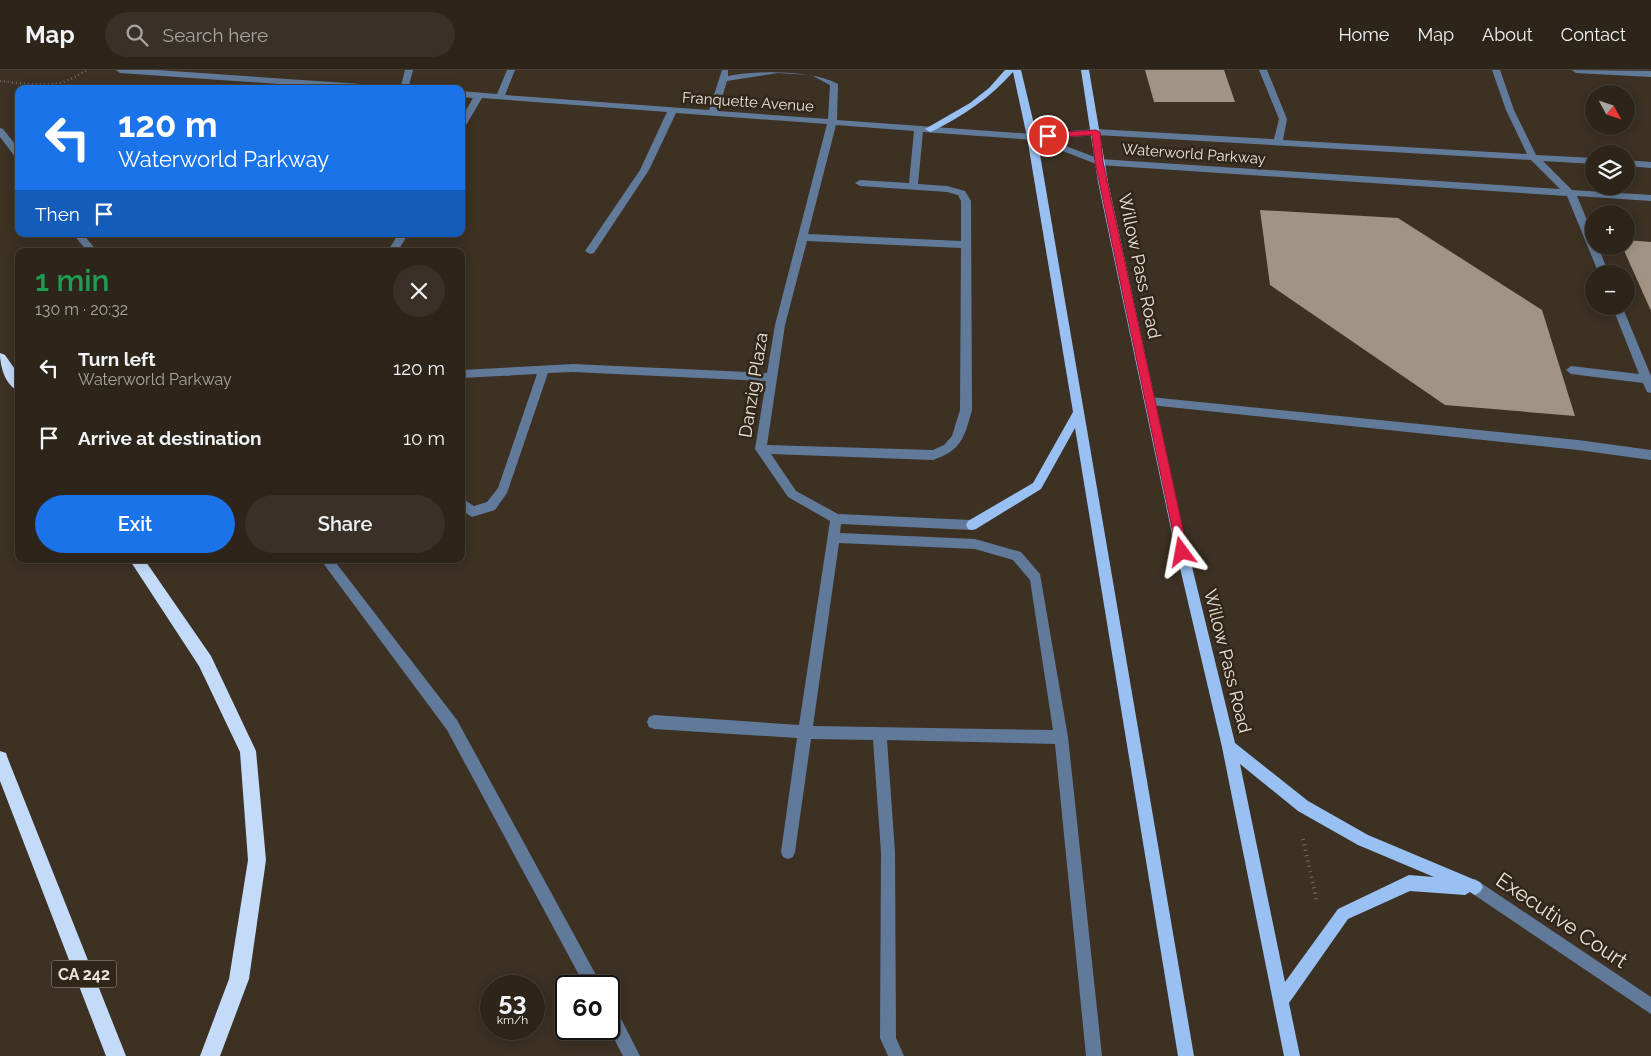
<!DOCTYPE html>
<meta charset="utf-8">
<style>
:root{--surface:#2d251a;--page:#393127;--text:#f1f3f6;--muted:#a7a5a2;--line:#484239;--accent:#1a73e8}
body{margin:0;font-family:Raleway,sans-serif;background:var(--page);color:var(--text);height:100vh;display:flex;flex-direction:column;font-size:19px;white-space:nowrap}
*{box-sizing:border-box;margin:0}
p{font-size:16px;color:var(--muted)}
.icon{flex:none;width:28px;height:28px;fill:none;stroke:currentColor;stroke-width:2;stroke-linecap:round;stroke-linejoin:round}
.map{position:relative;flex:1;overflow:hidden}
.details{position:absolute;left:15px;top:178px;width:450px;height:315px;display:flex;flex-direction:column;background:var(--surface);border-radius:10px;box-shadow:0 2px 12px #0003,0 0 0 1px var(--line)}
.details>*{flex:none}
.guide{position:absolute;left:15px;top:15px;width:450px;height:152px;border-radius:10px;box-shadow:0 2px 12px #0003,0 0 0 1px var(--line);background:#1a73e8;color:#fff;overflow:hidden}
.needle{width:32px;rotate:130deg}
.controls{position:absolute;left:1585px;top:15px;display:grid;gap:10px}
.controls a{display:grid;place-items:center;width:50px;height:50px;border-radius:50%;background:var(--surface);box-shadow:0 2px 12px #0003,0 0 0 1px var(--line);font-size:25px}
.speed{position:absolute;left:480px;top:905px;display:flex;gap:10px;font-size:25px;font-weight:700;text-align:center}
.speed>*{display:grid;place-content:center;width:65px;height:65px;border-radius:50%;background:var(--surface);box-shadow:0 2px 12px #0003,0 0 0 1px var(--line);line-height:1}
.speed small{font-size:12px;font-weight:400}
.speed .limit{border:2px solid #111;border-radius:8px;background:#fff;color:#111}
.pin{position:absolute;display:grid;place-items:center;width:42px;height:42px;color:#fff;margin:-21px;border:2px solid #fff;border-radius:50%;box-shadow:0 1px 5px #0007}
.me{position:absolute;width:55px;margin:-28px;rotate:347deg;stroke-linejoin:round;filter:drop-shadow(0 0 4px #0008)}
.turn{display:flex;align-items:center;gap:18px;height:105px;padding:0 20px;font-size:22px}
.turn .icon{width:65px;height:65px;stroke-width:2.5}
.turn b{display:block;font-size:35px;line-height:42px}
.then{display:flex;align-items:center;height:48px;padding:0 20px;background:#0003;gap:10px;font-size:19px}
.round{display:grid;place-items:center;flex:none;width:52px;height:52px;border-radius:26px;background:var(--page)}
.overview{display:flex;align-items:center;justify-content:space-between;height:85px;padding:0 20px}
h1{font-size:30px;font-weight:600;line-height:38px;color:#1e9e55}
.cta{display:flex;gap:10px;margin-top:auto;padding:10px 20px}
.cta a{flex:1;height:58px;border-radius:30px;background:var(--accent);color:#fff;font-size:20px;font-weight:600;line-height:58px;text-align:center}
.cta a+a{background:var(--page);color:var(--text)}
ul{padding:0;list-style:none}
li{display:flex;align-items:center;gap:15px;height:70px;padding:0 20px}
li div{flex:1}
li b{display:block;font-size:19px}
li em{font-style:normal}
header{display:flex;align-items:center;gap:30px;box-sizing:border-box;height:70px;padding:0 25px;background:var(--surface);border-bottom:1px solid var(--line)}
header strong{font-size:24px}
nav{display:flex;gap:28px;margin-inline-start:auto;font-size:18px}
.search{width:350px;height:45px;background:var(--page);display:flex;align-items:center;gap:12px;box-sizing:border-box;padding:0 18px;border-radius:28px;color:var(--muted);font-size:19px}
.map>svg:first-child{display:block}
</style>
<header>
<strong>Map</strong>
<div class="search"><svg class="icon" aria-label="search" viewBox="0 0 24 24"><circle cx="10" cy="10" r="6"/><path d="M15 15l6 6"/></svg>Search here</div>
<nav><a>Home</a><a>Map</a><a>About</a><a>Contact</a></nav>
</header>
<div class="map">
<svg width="1651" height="986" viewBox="0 0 1651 986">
<rect width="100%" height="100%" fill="#3c3123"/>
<!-- building -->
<g fill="#a19484">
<path d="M 1145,0 L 1224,0 L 1235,32 L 1154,32 Z"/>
<path d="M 1260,140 L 1398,148 L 1542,240 L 1575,346 L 1445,335 L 1270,215 Z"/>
<path d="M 1626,170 L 1651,172 L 1651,241 L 1622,176 L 1626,176 Z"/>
</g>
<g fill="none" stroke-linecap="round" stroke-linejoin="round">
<!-- path-far1 -->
<path stroke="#746a5e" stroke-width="2.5" stroke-dasharray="1 3" stroke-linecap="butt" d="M 0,11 C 21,13 46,18 66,11 C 74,8 80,4 87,0"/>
<!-- path -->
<path stroke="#746a5e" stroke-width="4" stroke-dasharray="1 4.5" stroke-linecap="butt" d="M 1303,769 L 1317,832"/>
<!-- minor -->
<g fill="#627a99" fill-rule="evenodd">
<path d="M 116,0 L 157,0 L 391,16 L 395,19 L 350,19 L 120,3 Z"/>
<path d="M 405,0 L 413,0 L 408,19 L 400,19 Z"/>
<path d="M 507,0 L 515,0 L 505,25 L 709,40 L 722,0 L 728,0 L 728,6 C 760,0 813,0 838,14 L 837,50 L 1032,64 L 1096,59 L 1274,69 L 1279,49 L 1259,0 L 1267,0 L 1287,49 L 1283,70 L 1527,84 L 1506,40 L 1492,0 L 1500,0 L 1514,40 L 1536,85 L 1594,88 L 1594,94 L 1543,91 L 1572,120 L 1651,125 L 1651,131 L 1577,126 L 1594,167 L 1594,176 L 1598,176 L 1609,204 L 1599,204 L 1567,126 L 1099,95 L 1034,70 L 923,62 L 918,114 L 947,116 L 965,121 L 971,131 L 972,340 C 964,368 962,380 933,390 L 771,384 L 796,421 L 838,444 L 972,450 L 976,451 L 978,455 L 976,459 L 972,460 L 841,454 L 840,463 L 975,469 L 1021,482 L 1040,504 L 1068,667 L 1102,986 L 1086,986 L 1055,674 L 887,670 L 895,782 L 896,968 L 904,986 L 888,986 L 880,968 L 881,782 L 873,670 L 811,669 L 795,782 L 793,787 L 788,789 L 783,787 L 781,782 L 797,668 L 654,659 L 649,657 L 647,652 L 649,647 L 654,645 L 799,655 L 830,451 L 788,427 L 755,379 L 766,311 L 573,302 L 548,303 L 507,423 L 495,440 L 472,447 L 461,440 L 461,428 L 474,436 L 487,432 L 498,418 L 537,304 L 461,308 L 461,300 L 573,294 L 767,303 L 775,255 L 827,54 L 676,43 L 649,100 L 594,183 L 590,184 L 585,181 L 640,100 L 667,42 L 482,28 L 465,57 L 461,60 L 461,49 L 473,28 L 461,27 L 461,21 L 497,24 ZM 778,3 L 811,5 L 830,15 L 828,49 L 718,41 L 727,11 ZM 836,55 L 914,61 L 909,113 L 860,110 L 855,113 L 860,116 L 947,122 L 958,125 L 961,131 L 961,171 L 808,164 ZM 1096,65 L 1531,90 L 1560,119 L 1100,89 L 1047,69 ZM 807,171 L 961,178 L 960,340 L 952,366 L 944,375 L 933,380 L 767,375 L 785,255 ZM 839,473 L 975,479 L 1013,490 L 1030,510 L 1053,660 L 813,656 Z"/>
<path d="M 1572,0 L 1651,1 L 1651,7 L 1576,3 Z"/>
<path d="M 0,58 L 3,59 L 19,79 L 19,89 L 16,88 L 0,67 Z"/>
<path d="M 1626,90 L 1651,92 L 1651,98 L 1626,96 Z"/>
<path d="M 73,164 L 83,164 L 97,181 L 87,181 Z"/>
<path d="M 398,164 L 408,164 L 398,181 L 388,181 Z"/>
<path d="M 1612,236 L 1622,236 L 1651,306 L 1651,323 L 1647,322 L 1643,313 L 1571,304 L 1566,300 L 1571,296 L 1639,304 Z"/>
<path d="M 1150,327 L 1578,370 L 1651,380 L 1651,390 L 1578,380 L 1150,335 L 1144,331 Z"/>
<path d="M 320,489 L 333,489 L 457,650 L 602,916 L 585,916 L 447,660 Z"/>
<path d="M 1475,809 L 1651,927 L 1651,944 L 1470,822 L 1467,817 L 1470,812 Z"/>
<path d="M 609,935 L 615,937 L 640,986 L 623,986 L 609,959 Z"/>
</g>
<!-- major -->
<g fill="#98c0f2" fill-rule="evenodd">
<path d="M 1005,0 L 1021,0 L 1037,67 L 1194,986 L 1178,986 L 1075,358 L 1041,419 L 976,459 L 972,460 L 968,459 L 966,455 L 968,451 L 1033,413 L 1073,342 L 1027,67 L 1013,2 C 990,28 964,45 933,61 L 930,62 L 925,59 L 970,33 L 989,18 Z"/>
<path d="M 1081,0 L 1089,0 L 1108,112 L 1184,464 L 1235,673 L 1308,731 L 1368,765 L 1480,812 L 1483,817 L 1480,822 L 1475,825 L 1470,822 L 1465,825 L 1410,821 L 1348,849 L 1289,933 L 1300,986 L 1284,986 L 1222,677 L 1172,464 L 1098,112 ZM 1240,694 L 1298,741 L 1358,775 L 1434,807 L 1409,805 L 1338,839 L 1285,912 Z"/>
</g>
<!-- highway -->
<g fill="#c3dbf9" fill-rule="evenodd">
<path d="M 0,283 L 5,285 L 19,305 L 19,321 C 5,316 0,296 0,283 Z"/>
<path d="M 129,489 L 144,489 L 211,586 L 256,681 L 266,790 L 249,909 L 220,986 L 200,986 L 229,909 L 248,790 L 240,682 L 199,596 Z"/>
<path d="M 0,681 L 6,683 L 8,689 L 126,986 L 106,986 L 0,711 Z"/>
</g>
</g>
<!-- route -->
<path fill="#e11d48" stroke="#92132f" d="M 1096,60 L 1100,62 L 1103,92 L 1188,482 L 1186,486 L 1178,486 L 1177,482 L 1095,92 L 1092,65 L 1048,68 L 1044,66 L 1048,63 Z"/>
<g text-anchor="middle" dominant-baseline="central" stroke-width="5" stroke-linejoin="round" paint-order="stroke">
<!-- far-street labels -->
<g font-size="15" fill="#eae3db" stroke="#312719">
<text transform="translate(748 32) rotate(4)">Franquette Avenue</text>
<text transform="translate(1194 84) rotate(4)">Waterworld Parkway</text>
</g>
<!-- shield labels -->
<rect fill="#312719" stroke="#b2aba1" stroke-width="1" x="51.5" y="890.5" width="65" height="27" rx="4"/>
<g font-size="16" font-weight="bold" fill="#eae3db">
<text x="84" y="904">CA 242</text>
</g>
<!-- street labels -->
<g font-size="18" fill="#eae3db" stroke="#312719">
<text transform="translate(1140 196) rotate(78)">Willow Pass Road</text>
<text transform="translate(753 315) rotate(-81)">Danzig Plaza</text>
<text transform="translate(1228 591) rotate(76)">Willow Pass Road</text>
</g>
<!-- near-street labels -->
<g font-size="21" fill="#eae3db" stroke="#312719">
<text transform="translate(1562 850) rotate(34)">Executive Court</text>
</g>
</g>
</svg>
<div class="controls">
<a><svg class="needle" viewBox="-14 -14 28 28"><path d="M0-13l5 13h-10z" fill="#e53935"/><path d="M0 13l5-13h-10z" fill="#a7a5a2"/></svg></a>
<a><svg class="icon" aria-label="layers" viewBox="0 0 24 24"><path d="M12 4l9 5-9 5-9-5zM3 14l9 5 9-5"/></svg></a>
<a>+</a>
<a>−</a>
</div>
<div class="speed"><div>53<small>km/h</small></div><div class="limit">60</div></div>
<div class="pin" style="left:1048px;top:66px;background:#d93025"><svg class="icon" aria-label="arrive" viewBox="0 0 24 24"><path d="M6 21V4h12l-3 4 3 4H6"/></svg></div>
<svg class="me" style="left:1182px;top:482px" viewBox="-20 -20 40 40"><path d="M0-17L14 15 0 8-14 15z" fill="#e11d48" stroke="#fff" stroke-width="4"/></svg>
<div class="guide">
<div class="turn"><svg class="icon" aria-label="left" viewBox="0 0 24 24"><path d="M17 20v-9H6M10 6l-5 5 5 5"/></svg><div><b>120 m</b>Waterworld Parkway</div></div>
<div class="then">Then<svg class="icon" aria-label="arrive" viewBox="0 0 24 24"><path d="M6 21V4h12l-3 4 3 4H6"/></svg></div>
</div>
<section class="details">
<div class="overview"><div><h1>1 min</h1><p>130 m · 20:32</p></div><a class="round"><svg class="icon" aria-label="close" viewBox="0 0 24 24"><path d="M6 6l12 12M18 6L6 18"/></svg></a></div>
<ul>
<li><svg class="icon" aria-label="left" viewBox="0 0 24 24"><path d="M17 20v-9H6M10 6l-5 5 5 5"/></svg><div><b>Turn left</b><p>Waterworld Parkway</p></div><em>120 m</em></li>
<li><svg class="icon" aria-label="arrive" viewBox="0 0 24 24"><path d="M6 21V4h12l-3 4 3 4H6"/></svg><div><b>Arrive at destination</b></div><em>10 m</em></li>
</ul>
<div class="cta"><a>Exit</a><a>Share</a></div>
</section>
</div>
